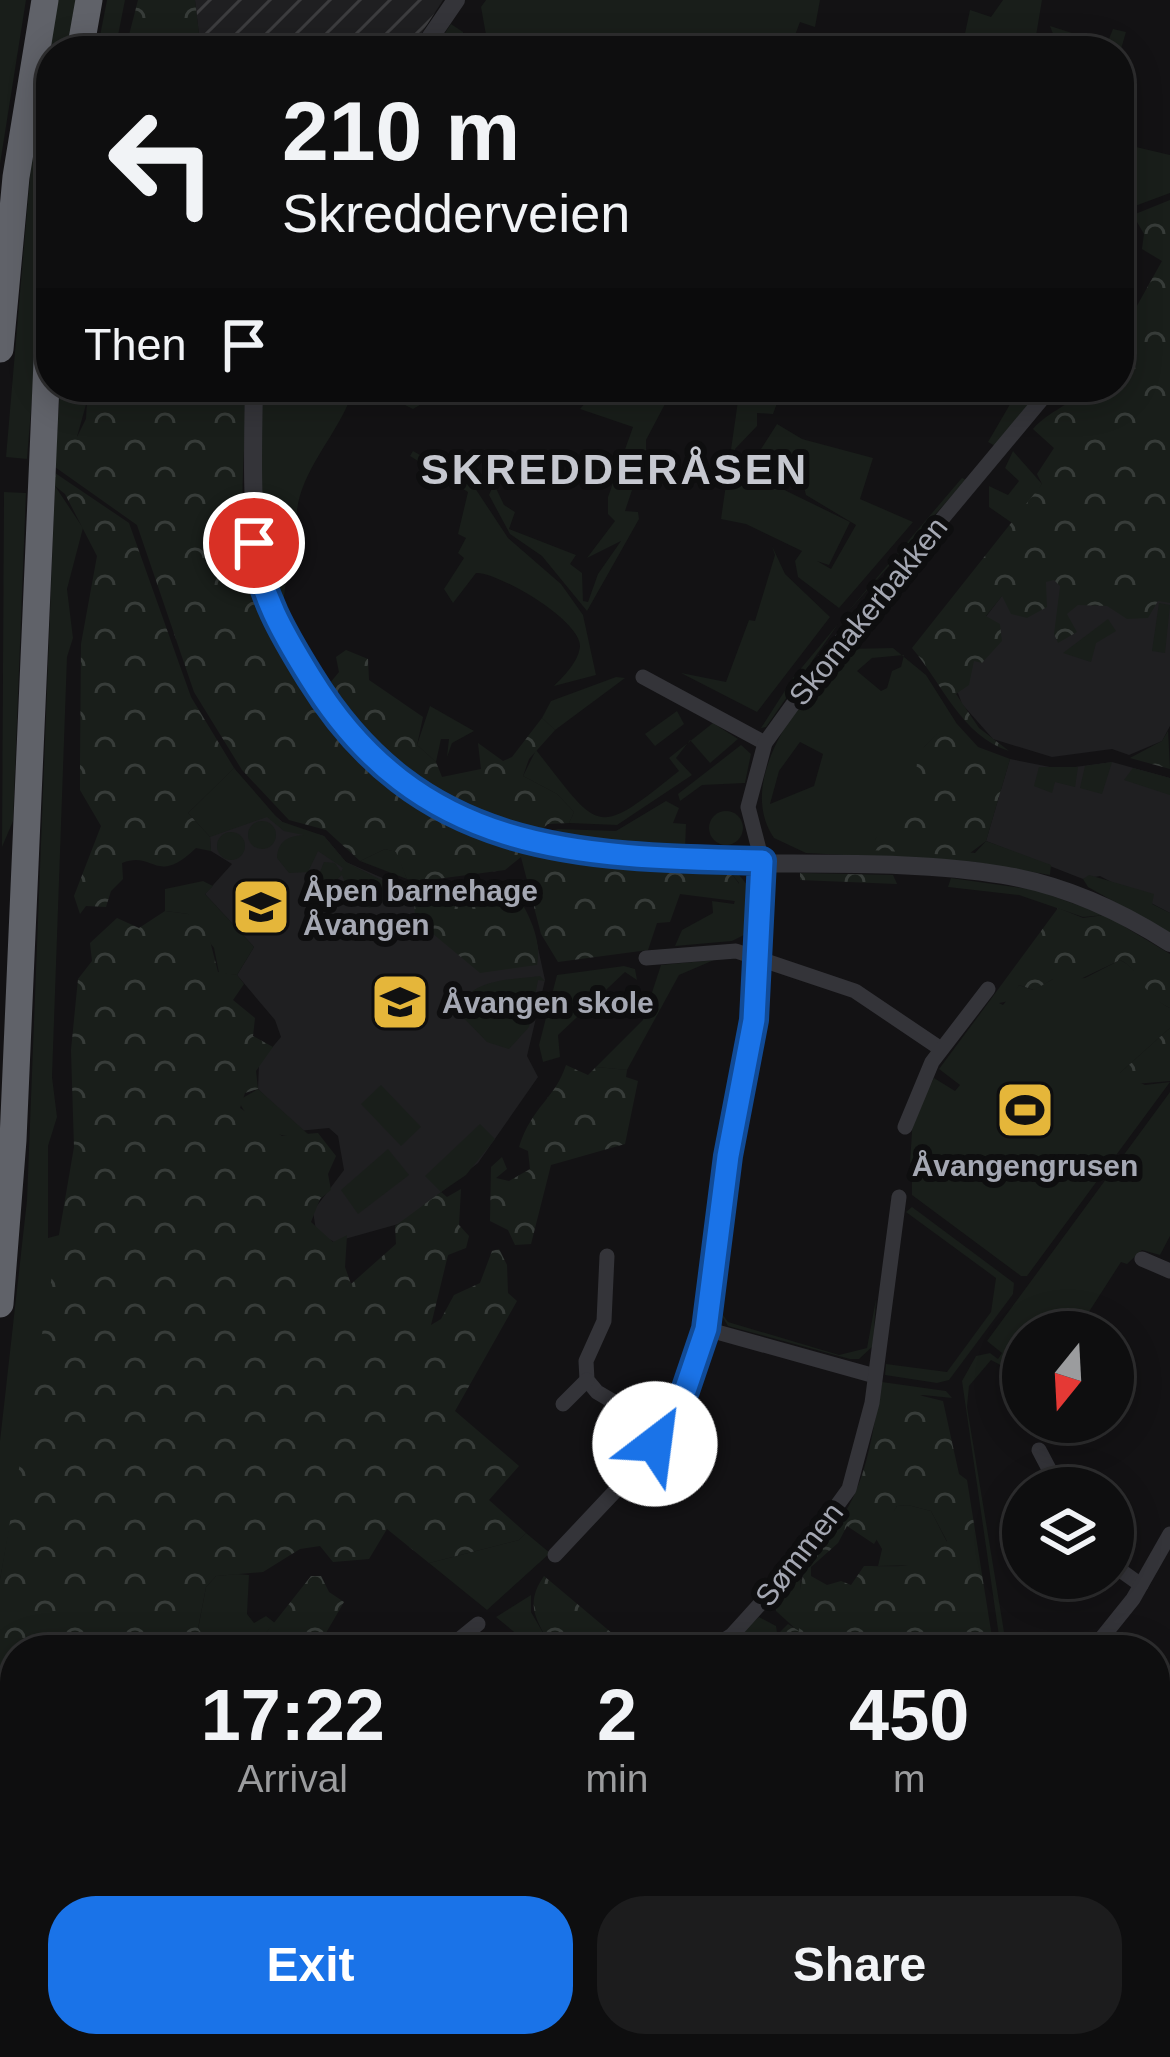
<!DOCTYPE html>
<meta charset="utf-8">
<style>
:root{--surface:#0e0e0f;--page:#1c1c1d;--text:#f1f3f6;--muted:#9b9c9e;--line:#2e2e2f;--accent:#1a73e8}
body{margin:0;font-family:Arial,sans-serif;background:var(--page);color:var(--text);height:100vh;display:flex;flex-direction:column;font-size:45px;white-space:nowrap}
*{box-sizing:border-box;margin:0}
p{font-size:39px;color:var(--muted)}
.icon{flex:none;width:66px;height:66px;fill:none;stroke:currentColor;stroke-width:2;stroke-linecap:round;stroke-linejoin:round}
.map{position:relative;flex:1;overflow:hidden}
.side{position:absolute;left:0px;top:1635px;width:1170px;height:423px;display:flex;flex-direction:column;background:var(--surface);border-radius:48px 48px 0 0;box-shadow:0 6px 30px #0003,0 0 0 3px var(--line)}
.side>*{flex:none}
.guide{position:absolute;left:36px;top:36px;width:1098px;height:366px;border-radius:48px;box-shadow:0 6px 30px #0003,0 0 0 3px var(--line);background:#0e0e0f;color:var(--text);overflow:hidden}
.needle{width:78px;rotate:198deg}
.controls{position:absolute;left:1002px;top:1311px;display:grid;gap:24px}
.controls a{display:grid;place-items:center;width:132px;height:132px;border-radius:50%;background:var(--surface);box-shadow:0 6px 30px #0003,0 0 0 3px var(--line);font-size:60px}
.pin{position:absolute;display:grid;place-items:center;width:102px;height:102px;color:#fff;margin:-51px;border:6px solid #fff;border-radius:50%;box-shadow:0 3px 12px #0007}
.me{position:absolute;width:132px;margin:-66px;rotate:30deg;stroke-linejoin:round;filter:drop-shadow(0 0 9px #0008)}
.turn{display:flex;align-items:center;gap:42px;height:252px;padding:0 48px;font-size:54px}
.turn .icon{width:156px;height:156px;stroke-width:2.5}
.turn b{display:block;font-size:84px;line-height:102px}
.then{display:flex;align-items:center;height:114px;padding:0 48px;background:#0003;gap:24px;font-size:45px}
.eta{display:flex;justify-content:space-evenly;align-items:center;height:204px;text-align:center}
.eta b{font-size:72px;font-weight:600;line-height:84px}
.primary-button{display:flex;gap:24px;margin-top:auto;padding:24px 48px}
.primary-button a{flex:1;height:138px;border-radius:48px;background:var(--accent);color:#fff;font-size:48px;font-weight:600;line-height:138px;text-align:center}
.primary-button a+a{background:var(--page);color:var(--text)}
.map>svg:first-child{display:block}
</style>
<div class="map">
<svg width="1170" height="2057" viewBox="0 0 1170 2057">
<defs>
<pattern id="industrial-furrows" width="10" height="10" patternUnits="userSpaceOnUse" patternTransform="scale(3)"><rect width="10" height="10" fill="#1f1f21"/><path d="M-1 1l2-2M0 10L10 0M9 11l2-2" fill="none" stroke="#3d3d3f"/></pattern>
<pattern id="forest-crowns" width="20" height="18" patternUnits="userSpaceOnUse" patternTransform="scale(3)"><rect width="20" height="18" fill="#191e1a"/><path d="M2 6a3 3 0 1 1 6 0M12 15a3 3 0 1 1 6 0" fill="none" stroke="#373c39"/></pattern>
</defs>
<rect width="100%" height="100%" fill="#131214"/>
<!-- built -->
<g fill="#1f1f21">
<path d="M 1170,480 L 1170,726 L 1162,741 L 1129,755 L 1112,749 L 1052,757 L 993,739 L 962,704 L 948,666 L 1008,588 Z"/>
<path d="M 1010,759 L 1060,769 L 1112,762 L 1170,778 L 1170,913 L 1100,876 L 1083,879 L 986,841 Z"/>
<path d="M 234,768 L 255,798 L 286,825 L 324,836 L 346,862 L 396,884 L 414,890 L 484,881 L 506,884 L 519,899 L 536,939 L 545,980 L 527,1056 L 538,1077 L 478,1163 L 402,1223 L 334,1242 L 316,1231 L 313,1211 L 344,1170 L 338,1136 L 329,1128 L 298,1131 L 258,1089 L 259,1063 L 281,1037 L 275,1020 L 237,975 L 254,947 L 205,894 L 232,864 L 211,851 L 210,837 Z"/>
</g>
<!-- industrial -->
<path fill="url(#industrial-furrows)" d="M 195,0 L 443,0 L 410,51 L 201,51 Z"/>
<!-- green -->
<g fill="#191e1a" fill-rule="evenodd">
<path d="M 0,0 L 26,0 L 0,164 Z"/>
<path d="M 56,0 L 77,0 L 68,51 L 51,51 L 51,164 L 27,459 L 6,457 L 33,141 Z"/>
<path d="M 107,0 L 125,0 L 115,51 L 97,51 Z"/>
<path d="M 486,0 L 820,0 L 815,27 L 800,22 L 789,51 L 501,51 L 486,35 L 481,7 Z"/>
<path d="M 1003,0 L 1042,0 L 1035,42 L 964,38 L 970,10 L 991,17 Z"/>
<path d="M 451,24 L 463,32 L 465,51 L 433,51 Z"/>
<path d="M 1050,26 L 1107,44 L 1113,29 L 1126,32 L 1119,56 L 1119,51 L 1077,51 L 1056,42 Z"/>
<path d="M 1119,143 L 1170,155 L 1170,193 L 1119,212 Z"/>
<path d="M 60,387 L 80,387 L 87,401 L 77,437 L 57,437 Z"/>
<path d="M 261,387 L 328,387 L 348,404 C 328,449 286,488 299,538 L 291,543 L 283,604 C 245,562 261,443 261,387 Z"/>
<path d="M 408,387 L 450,387 L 413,409 L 403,404 Z"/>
<path d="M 599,387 L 674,387 L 646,440 L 646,481 L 634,484 L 625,511 L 638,512 L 639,519 L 587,611 L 542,556 L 510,534 L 489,495 L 494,484 L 504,505 L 515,512 L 509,529 L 576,555 L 570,564 L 582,573 L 583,601 L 588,602 L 598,574 L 621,541 L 587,558 L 615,521 L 608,514 L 608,497 L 633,427 L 580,409 Z"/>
<path d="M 740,387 L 783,387 L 773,414 L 757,413 L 757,426 L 735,449 L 741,475 L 764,480 L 850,522 L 829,565 L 817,561 L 831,569 L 856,525 L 806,495 L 803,484 L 761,449 L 777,424 L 802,439 L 873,458 L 860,499 L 913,522 L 839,608 L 798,577 L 795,561 L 802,551 L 746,524 L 721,519 Z"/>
<path d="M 1020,387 L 1042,390 L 995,446 L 988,442 Z"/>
<path d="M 413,451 L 473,485 L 508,538 L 561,584 L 583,615 L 596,675 L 554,686 C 564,676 579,661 580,646 C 580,619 495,571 476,573 L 453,603 L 444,589 L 464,558 L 458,553 L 466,538 L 458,534 L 468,492 L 410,456 Z"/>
<path d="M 1013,451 L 1042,484 L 1015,525 L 989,507 L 989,486 L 1008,495 L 1019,481 L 1005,468 Z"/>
<path d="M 962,478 L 966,480 L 845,615 Z"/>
<path d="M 55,486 L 83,528 L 67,589 L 73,638 L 67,657 L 52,1077 L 57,1117 L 48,1146 L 48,1238 L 63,1234 L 0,1580 L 0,1441 L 27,1200 Z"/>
<path d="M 4,492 L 26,493 L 13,821 L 2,847 Z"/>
<path d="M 772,546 L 785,574 L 830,617 L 757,712 L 681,673 L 726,682 L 749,620 L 755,621 L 775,555 Z"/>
<path d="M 1159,603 L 1170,605 L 1165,653 L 1152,651 Z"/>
<path d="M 1108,619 L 1116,631 L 1096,643 L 1091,662 L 1063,653 Z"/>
<path d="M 838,624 L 766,727 L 761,728 L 793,678 Z"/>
<path d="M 893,648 L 926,675 L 957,724 L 947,725 L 924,747 L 914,790 L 875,840 L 975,853 L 986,841 L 1051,865 L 1050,875 L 974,862 L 806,853 L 774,838 C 733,778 806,692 845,649 ZM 904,655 L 901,667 L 892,671 L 887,688 L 881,691 L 857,671 L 872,658 ZM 800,742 L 823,754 L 814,786 L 770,804 L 779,771 Z"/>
<path d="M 616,677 L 625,678 L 555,730 L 542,718 L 551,701 Z"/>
<path d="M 430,706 L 474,731 L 452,743 L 447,757 L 449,739 L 441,739 L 436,762 L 417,745 Z"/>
<path d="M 677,711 L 684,724 L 655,746 L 645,734 Z"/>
<path d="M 713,723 L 738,739 L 710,763 L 690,740 L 676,758 L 692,775 L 617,825 L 569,823 L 574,812 L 557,794 L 523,776 L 536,750 C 601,832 594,839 679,771 L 669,758 Z"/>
<path d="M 741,745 L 751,754 L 745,783 L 702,785 L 680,801 L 678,794 Z"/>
<path d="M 1112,762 L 1102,794 L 1080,788 L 1085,766 Z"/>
<path d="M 1039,767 L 1078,767 L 1075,787 L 1055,782 L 1052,793 L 1034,786 Z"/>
<path d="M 234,768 L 280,821 L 324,836 L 346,862 L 399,889 L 370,908 L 352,900 L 342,875 L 332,884 L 318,877 L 324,862 L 335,863 L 341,872 L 343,868 L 318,851 L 308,872 L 289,873 L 277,858 C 278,840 289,836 304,835 L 284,831 L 267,817 L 210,837 L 188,813 Z"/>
<path d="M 1133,768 L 1170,778 L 1170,795 L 1124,780 Z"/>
<path d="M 666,801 L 679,808 L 673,823 L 686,824 L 685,851 L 533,837 L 558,829 L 616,831 Z"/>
<circle cx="726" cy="828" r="17"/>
<circle cx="262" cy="835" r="14"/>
<circle cx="231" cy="846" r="14"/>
<path d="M 385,849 L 397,852 L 407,879 L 360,861 Z"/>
<path d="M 735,870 L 753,892 L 750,932 L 732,941 L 675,946 L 682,930 L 713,913 L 712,901 L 734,904 L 739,883 L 731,873 Z"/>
<path d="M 1089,875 L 1154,894 L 1152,904 L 1170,913 L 1170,933 L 1088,887 L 1083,879 Z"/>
<path d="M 951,878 L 1036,890 L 1105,915 L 1083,917 L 1019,895 L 948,887 Z"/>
<path d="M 203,881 L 213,886 L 205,894 L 254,947 L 237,975 L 219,973 L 214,948 L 188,914 L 165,911 L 165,889 Z"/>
<path d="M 714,960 L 679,975 L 627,1070 L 596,1067 L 643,1020 L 661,965 Z"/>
<path d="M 1120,960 C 1141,969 1144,995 1170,1008 L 1170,1028 L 1120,1073 L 1145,1085 L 1170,1082 L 1027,1276 L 1021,1276 L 912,1195 L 912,1181 L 924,1173 L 927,1153 L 910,1163 L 913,1116 L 934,1078 L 955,1091 L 960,1085 L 939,1069 L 991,999 L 1003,1005 L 1019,985 L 1033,990 L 1053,979 L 1085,978 Z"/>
<path d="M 624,966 L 635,969 L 637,980 L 625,972 L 558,1035 L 560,1057 L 543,1062 L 539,1045 L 557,975 Z"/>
<path d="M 540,976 L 545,981 L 538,980 L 529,1027 L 509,1049 L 487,1042 L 459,1013 C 465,978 511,980 540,976 Z"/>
<path d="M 381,1085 L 421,1127 L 401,1146 L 361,1104 Z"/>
<path d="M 258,1089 L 308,1134 C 284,1143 246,1125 239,1100 Z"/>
<path d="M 1170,1092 L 1170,1236 L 1160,1255 L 1142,1250 L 1127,1264 L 1121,1262 L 1076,1332 L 1023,1332 L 1023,1377 L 991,1360 L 969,1386 L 967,1407 L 1007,1650 L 1001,1650 L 962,1381 L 976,1356 L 990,1353 L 998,1359 L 1002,1353 L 987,1341 Z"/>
<path d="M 480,1124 L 495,1139 L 466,1175 L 441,1192 L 425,1176 Z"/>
<path d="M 388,1149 L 409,1175 L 358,1214 L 341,1190 Z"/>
<path d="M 912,1207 L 1014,1283 L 1013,1294 L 949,1380 L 937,1383 L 885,1375 L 886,1364 L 947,1372 L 991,1312 L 996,1278 L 906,1212 Z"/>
<path d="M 722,1289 L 720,1311 L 728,1322 L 839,1355 L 867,1348 L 876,1299 L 873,1346 L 859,1359 L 850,1359 L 728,1326 L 717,1308 Z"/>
<path d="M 882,1382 L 946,1391 L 952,1398 L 923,1395 L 877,1409 Z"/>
<path d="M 908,1505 L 931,1511 L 947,1542 L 923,1565 L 878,1566 L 882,1549 L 875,1537 L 897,1506 Z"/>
<path d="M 526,1533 L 550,1553 L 487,1610 L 429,1563 L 519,1540 Z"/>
<path d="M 801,1569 L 799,1632 L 776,1611 L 775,1602 Z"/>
<path d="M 237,1574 L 249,1575 L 247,1614 L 254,1623 L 266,1616 L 275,1623 L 266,1633 L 208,1644 L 198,1629 L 206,1587 L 216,1576 Z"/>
<path d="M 531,1595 L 531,1612 L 553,1650 L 536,1650 L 496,1617 Z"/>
<path d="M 759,1617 L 776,1626 L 778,1638 L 762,1650 L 719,1650 Z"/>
<path d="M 0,1831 L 15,1836 L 15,1956 L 2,1984 Z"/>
<path d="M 589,2043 L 659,2043 L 653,2057 L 584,2057 Z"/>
<path d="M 813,2043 L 890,2043 L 891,2057 L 810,2057 Z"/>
</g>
<!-- forest -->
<g fill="url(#forest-crowns)" fill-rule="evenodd">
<path d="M 138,0 L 195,0 L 201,51 L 125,51 Z"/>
<path d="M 1170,200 L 1170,603 L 1158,601 L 1148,618 L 1127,619 L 1107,606 L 1078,605 L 1067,614 L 1077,632 L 1058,643 L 1054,634 L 1060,586 L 1054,580 L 1046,582 L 1047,607 L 1027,618 L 1011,614 L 1002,596 L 986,616 L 1000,624 L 1002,641 L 982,663 L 974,661 L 969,685 L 956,694 L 979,728 L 1009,751 C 962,736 943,685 912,648 L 1042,484 L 1037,474 L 1054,448 L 1033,429 C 1050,410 1070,406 1087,387 L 1119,387 L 1119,338 L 1162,261 L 1142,249 L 1144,234 L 1133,215 Z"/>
<path d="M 88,387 L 247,387 C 246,440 238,498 246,551 C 254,601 282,640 308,681 C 423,859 534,865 731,873 L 745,892 L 743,902 L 680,894 L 670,922 L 657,923 L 648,950 L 558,962 L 541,934 L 521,857 L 505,870 L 414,882 L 407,879 L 396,852 L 385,849 L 360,861 L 326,830 L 289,820 L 242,770 L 194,692 L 137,525 L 55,467 L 57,437 L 77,437 L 86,419 Z"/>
<path d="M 55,473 L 129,523 L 191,697 L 234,768 L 188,813 L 210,837 L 211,851 L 196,848 C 155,887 155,850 122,863 L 123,879 L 111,891 L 106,907 L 86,906 L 80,914 L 74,896 L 101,826 L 80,790 L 80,763 L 81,644 L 97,556 L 65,494 L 55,486 Z"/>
<path d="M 346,650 L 368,659 L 369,680 L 423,717 L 417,745 L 436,762 L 442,777 L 481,769 L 478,743 L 503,761 L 512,757 L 542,718 L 555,730 L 529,759 L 523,776 L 557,794 L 574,812 L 569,823 L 548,824 L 533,837 C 504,825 473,815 445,801 C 412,785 332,720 330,683 L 339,672 L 336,657 Z"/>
<path d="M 947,724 L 957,724 L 978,747 L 1010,759 L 986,841 L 966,856 L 870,850 C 888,809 919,802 917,754 Z"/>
<path d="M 1168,731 L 1170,769 L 1130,758 L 1162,741 Z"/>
<path d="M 800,873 L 893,875 L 897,884 L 800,880 Z"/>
<path d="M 484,881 L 506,884 C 525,901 543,940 537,965 L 480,973 L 415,919 L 414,890 Z"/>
<path d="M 1058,908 L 1083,918 L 1105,915 L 1170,954 L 1170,1008 C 1138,992 1141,969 1120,960 L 1072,983 L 1053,979 L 1034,990 L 1019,985 L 1009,1001 L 994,1004 L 991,999 Z"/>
<path d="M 165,911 L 188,914 L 206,925 L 218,972 L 237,975 L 244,984 L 233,1000 L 255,1018 L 253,1036 L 273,1047 L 256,1071 L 258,1089 L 245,1093 L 240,1108 L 282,1136 L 318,1133 L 336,1156 L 328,1174 L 331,1190 L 320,1199 L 311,1222 L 333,1242 L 347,1235 L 345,1267 L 351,1284 L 396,1244 L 395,1226 L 441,1192 L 447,1197 L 461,1189 L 459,1225 L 469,1236 L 466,1248 L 448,1255 L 431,1325 L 441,1319 L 454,1295 L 480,1283 L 492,1251 L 499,1249 L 507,1265 L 508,1293 L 517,1301 L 455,1411 L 519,1466 L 489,1500 L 526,1533 L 519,1540 L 429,1563 L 387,1529 L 369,1559 L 333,1562 L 320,1546 L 300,1549 L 263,1572 L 216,1576 L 206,1587 L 198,1628 L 208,1643 L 227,1634 L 266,1633 L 311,1576 L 321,1576 L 329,1592 L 344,1602 L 316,1650 L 87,1650 L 78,1639 L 63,1650 L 15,1650 L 15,1685 L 4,1696 L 5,1711 L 15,1718 L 15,1832 L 0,1830 L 0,1580 L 74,1147 L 71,1050 L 78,979 L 92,961 L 90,943 L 117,918 L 139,928 Z"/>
<path d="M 1170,1028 L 1170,1081 L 1122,1085 L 1120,1073 Z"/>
<path d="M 566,1065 L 588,1075 L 596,1067 L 627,1070 L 626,1077 L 638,1081 L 625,1144 L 551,1165 L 531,1244 L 515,1245 L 508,1230 L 490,1221 L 491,1167 L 502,1157 L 507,1169 L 496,1178 L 509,1181 L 530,1169 L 528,1151 L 519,1147 C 532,1106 555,1099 566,1065 Z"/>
<path d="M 902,1391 L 943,1401 L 959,1474 L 967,1480 L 994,1650 L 762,1650 L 788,1624 L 799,1631 C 797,1552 811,1570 846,1511 C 864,1481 871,1444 877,1409 ZM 908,1505 L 931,1511 L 947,1541 C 921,1571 901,1566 864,1566 L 851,1585 L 841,1581 L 827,1585 L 811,1576 L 811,1567 L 838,1543 L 847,1526 L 874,1544 L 897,1506 Z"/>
<path d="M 544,1576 L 632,1650 L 553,1650 C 538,1621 523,1606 544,1576 Z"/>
<path d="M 15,1956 L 15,2043 L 73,2043 L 72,2057 L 0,2057 L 0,1984 Z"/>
</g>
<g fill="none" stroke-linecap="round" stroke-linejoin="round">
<!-- minor -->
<g stroke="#343439" stroke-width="15">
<path d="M 643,677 L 765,743"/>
<path d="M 646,958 L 736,951 L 855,991 L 941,1049"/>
<path d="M 905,1127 L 932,1062 L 988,989"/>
<path d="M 607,1256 L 604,1321 L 586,1361 L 587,1380 L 597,1392 L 658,1428"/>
<path d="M 1142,1259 L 1170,1271"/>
<path d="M 706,1329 L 875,1376"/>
<path d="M 563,1404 L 587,1380"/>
<path d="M 1039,1450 L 1059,1488"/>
<path d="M 555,1555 L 650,1454 L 658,1428 L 685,1391 L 706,1329 L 727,1156 L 758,979 L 762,861 L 748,807 L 765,743 L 827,657 L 1052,387"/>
<path d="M 1113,1565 L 1141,1585"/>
<path d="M 715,1646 L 732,1635 L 788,1573 L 849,1489 L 872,1403 L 899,1197"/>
<path d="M 446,1650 L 478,1624"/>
<path d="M 1092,1650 L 1133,1599 L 1170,1534"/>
<path d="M 1155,1842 L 1170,1826"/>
<path d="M 207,2057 L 212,2043"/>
<path d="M 378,2057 L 380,2043"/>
<path d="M 463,2057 L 466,2043"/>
<path d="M 665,2057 L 670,2043"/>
<path d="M 980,2057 L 984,2043"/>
</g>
<!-- tertiary -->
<g stroke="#343439" stroke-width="18">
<path d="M 421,51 L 456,0"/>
<path d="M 254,387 C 251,538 247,620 356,740 C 519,918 791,839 1003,875 C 1064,885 1119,910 1170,943"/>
<path d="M 1144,2057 L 1170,2027"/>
</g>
<!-- motorway -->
<g stroke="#606269" stroke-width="27">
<path d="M 80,51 L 89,0"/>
<path d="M 0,349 L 16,177 L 45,0"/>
<path d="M 0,1304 L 13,1140 L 51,270"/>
</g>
</g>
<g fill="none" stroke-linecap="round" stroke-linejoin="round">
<!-- route casing -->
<g stroke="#114b97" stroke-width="30">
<path id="route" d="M 254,543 C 259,593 284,635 310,677 C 419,854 575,857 762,861 L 754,1020 L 728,1156 L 706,1329 L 685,1391 L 658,1427 L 655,1444"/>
</g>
<!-- route -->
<use href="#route" stroke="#1a73e8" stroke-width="21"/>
</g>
<!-- icons -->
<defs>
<g id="school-square" transform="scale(3)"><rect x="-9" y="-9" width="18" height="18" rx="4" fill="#e5b63a" stroke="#0e0e0f"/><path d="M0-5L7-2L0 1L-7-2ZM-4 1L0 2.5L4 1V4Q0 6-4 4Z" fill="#111"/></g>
<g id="stadium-square" transform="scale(3)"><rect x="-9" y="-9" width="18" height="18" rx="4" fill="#e5b63a" stroke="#0e0e0f"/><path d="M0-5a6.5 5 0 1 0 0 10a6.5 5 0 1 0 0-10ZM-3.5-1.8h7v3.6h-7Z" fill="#111"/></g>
</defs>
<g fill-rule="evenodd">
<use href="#school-square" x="261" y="907"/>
<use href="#school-square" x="400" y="1002"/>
<use href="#stadium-square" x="1025" y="1110"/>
</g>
<g text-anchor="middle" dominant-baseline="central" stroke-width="12" stroke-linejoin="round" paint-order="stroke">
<!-- street labels -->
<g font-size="30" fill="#a5a8b3" stroke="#0e0e0f">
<text transform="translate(868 611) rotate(-51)">Skomakerbakken</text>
<text transform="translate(799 1554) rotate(-52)">Sømmen</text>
</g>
<!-- poi labels -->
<g font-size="30" font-weight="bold" fill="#a5a8b3" stroke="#0e0e0f" text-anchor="start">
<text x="303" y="890">Åpen barnehage<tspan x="303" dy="34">Åvangen</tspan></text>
<text x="442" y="1002">Åvangen skole</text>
<text x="1025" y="1165" text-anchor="middle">Åvangengrusen</text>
</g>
<!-- district labels -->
<g font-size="42" font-weight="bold" letter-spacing="3" fill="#c6c8d0" stroke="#0e0e0f">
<text x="615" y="469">SKREDDERÅSEN</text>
</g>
</g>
</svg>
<div class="controls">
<a><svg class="needle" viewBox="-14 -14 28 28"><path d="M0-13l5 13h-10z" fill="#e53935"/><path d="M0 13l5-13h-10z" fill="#9b9c9e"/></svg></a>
<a><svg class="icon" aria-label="layers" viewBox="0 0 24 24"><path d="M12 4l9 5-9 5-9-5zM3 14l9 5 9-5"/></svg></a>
</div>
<div class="pin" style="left:254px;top:543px;background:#d93025"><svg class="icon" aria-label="arrive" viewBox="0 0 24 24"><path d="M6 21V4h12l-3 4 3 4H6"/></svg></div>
<svg class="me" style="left:655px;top:1444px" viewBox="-20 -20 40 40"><circle r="19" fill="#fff"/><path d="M0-13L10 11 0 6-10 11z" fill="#1a73e8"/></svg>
<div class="guide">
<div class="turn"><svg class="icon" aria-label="left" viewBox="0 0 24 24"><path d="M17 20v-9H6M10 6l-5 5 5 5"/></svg><div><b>210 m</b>Skredderveien</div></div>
<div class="then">Then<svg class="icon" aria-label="arrive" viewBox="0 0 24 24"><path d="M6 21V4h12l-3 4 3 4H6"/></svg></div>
</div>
<section class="side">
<div class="eta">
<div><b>17:22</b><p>Arrival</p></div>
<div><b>2</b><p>min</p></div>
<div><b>450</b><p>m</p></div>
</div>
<div class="primary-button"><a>Exit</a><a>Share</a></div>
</section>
</div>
